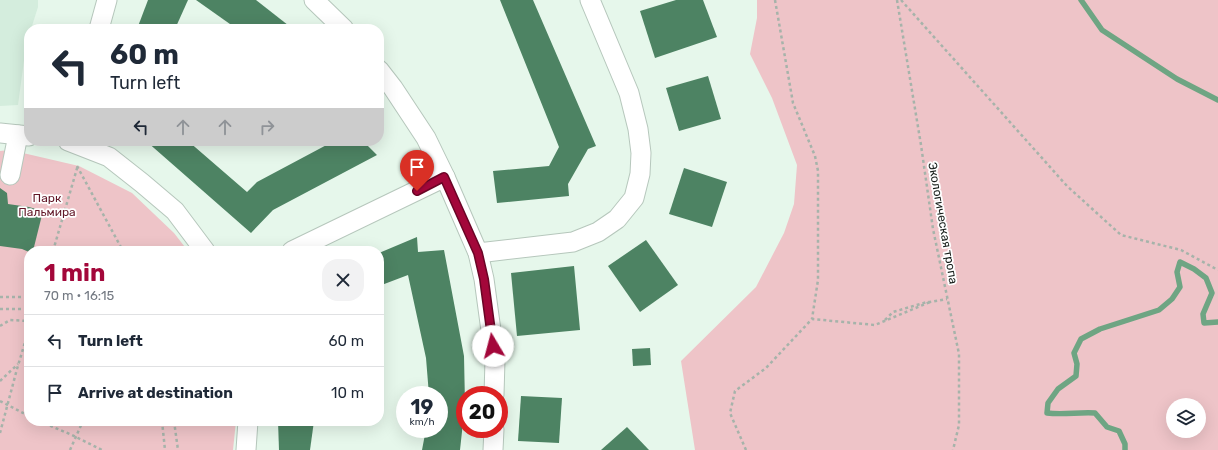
<!DOCTYPE html>
<meta charset="utf-8">
<style>
:root{--surface:#fff;--page:#f2f2f3;--text:#1f2937;--muted:#747a83;--line:#e0e1e3;--accent:#a3073a}
body{margin:0;font-family:Rubik,sans-serif;background:var(--page);color:var(--text);height:100vh;display:flex;flex-direction:column;font-size:15px;white-space:nowrap}
*{box-sizing:border-box;margin:0}
p{font-size:13px;color:var(--muted)}
.icon{flex:none;width:22px;height:22px;fill:none;stroke:currentColor;stroke-width:2;stroke-linecap:round;stroke-linejoin:round}
.map{position:relative;flex:1;overflow:hidden}
.details{position:absolute;left:24px;top:246px;width:360px;height:180px;display:flex;flex-direction:column;background:var(--surface);border-radius:16px;box-shadow:0 4px 16px #0002}
.details>*{flex:none}
.hud{position:absolute;left:24px;top:24px;width:360px;height:122px;border-radius:16px;box-shadow:0 4px 16px #0002;background:#fff;color:var(--text);overflow:hidden}
.tools{position:absolute;left:1166px;top:398px;display:grid;gap:8px}
.tools a{display:grid;place-items:center;width:40px;height:40px;border-radius:50%;background:var(--surface);box-shadow:0 4px 16px #0002;font-size:20px}
.speed{position:absolute;left:396px;top:386px;display:flex;gap:8px;font-size:20px;font-weight:700;text-align:center}
.speed>*{display:grid;place-content:center;width:52px;height:52px;border-radius:50%;background:var(--surface);box-shadow:0 4px 16px #0002;line-height:1}
.speed small{font-size:10px;font-weight:400}
.speed .limit{border:6px solid #d22;background:#fff;color:#111}
.pin{position:absolute;display:grid;place-items:center;width:34px;height:34px;color:#fff;margin:-41px -17px;border-radius:50% 50% 50% 0;rotate:-45deg;box-shadow:0 0 4px #0007}
.pin .icon{rotate:45deg}
.me{position:absolute;width:44px;margin:-22px;rotate:352deg;stroke-linejoin:round;filter:drop-shadow(0 0 3px #0008)}
.turn{display:flex;align-items:center;gap:14px;height:84px;padding:0 20px;font-size:18px}
.turn .icon{width:52px;height:52px;stroke-width:2.5}
.turn b{display:block;font-size:28px;line-height:34px}
.lanes{display:flex;align-items:center;height:38px;padding:0 20px;background:#0003;justify-content:center;gap:20px;direction:ltr}
.lanes .off{opacity:.35}
.round{display:grid;place-items:center;flex:none;width:42px;height:42px;border-radius:16px;background:var(--page)}
.summary{display:flex;align-items:center;justify-content:space-between;height:68px;padding:0 20px}
h1{font-size:24px;font-weight:700;line-height:30px;color:var(--accent)}
ul{padding:0;list-style:none}
li{display:flex;align-items:center;gap:12px;height:52px;padding:0 20px;border-top:1px solid var(--line)}
li div{flex:1}
li b{display:block;font-size:15px}
li em{font-style:normal}
.map>svg:first-child{display:block}
</style>
<div class="map">
<svg width="1218" height="450" viewBox="0 0 1218 450">
<rect width="100%" height="100%" fill="#e6f7eb"/>
<!-- built -->
<path fill="#d4eddd" d="M 0,0 L 38,0 L 38,7 L 31,29 L 29,29 L 29,38 L 25,53 L 18,105 L 0,106 Z"/>
<!-- green -->
<g fill="#eec4c8" fill-rule="evenodd">
<path d="M 757,0 L 1218,0 L 1218,450 L 695,450 L 681,361 L 756,287 L 784,233 L 794,204 L 797,165 L 772,98 L 750,54 L 757,18 ZM 1173,405 L 1199,405 L 1199,431 L 1173,431 Z"/>
<path d="M 10,150 L 79,166 L 132,193 L 174,233 L 188,251 L 29,251 L 29,421 L 236,421 L 233,450 L 0,450 L 0,151 Z"/>
</g>
<g fill="none" stroke-linecap="round" stroke-linejoin="round">
<!-- stream -->
<g stroke="#6ea583" stroke-width="5.5">
<path d="M 1081,0 L 1102,30 L 1177,79 L 1218,100"/>
<path d="M 1125,450 L 1125,444 L 1119,431 L 1107,427 L 1095,413 C 1079,412 1063,415 1047,413 L 1048,403 L 1058,389 L 1076,376 L 1077,364 L 1074,353 L 1081,339 L 1100,329 L 1159,310 L 1172,299 L 1180,287 L 1177,272 L 1180,262 L 1194,269 L 1206,278 L 1212,293 L 1203,314 L 1204,323 L 1218,322"/>
</g>
</g>
<!-- building -->
<g fill="#4d8363">
<path d="M 148,0 L 188,0 L 175,29 L 137,29 Z"/>
<path d="M 196,0 L 256,0 L 293,29 L 237,29 Z"/>
<path d="M 500,0 L 533,0 L 596,146 L 588,149 L 568,184 L 569,196 L 497,203 L 493,171 L 549,166 L 559,147 Z"/>
<path d="M 676,0 L 703,0 L 717,37 L 655,58 L 640,11 Z"/>
<path d="M 708,76 L 721,119 L 679,131 L 666,88 Z"/>
<path d="M 146,141 L 188,141 L 247,192 L 257,182 L 334,141 L 370,141 L 367,145 L 377,155 L 273,210 L 251,233 Z"/>
<path d="M 684,168 L 727,182 L 712,227 L 669,214 Z"/>
<path d="M 0,188 L 7,193 L 8,204 L 29,207 L 43,211 L 33,251 L 29,251 L 29,252 L 22,249 L 0,246 Z"/>
<path d="M 417,237 L 418,252 L 444,250 L 464,356 L 465,404 L 460,450 L 422,450 L 426,429 L 439,429 L 439,395 L 429,395 L 426,358 L 408,275 L 379,286 L 379,253 Z"/>
<path d="M 646,240 L 678,285 L 640,312 L 608,266 Z"/>
<path d="M 574,266 L 580,330 L 517,336 L 511,273 Z"/>
<path d="M 650,348 L 651,365 L 633,366 L 632,349 Z"/>
<path d="M 521,396 L 562,398 L 559,443 L 518,441 Z"/>
<path d="M 278,421 L 314,421 L 310,450 L 279,450 Z"/>
<path d="M 627,427 L 649,450 L 601,450 Z"/>
</g>
<g fill="none" stroke-linecap="round" stroke-linejoin="round">
<!-- minor casing -->
<g stroke="#b6c7bc" stroke-width="21">
<g id="minor">
<path d="M 314,0 L 344,29"/>
<path d="M 99,29 L 107,0"/>
<path d="M 379,70 L 393,88 L 426,138 L 445,177 L 478,253 L 484,279 L 495,360 L 494,395"/>
<path d="M 0,133 L 29,136"/>
<path d="M 68,141 L 109,157 L 142,183 L 175,211 L 205,251"/>
<path d="M 10,175 L 18,135"/>
<path d="M 292,251 L 445,177"/>
<path d="M 478,253 L 573,242 L 598,232 L 617,219 L 634,198 L 640,174 L 641,153 L 638,129 L 629,93 L 590,0"/>
<path d="M 246,450 L 248,421"/>
<path d="M 493,450 L 494,429"/>
</g>
</g>
<!-- path -->
<g stroke="#a6b3aa" stroke-width="2.5" stroke-dasharray="3 3" stroke-linecap="butt">
<path d="M 775,0 L 793,103 L 815,156 L 818,171 L 818,280 L 812,319"/>
<path d="M 897,0 L 921,145 L 933,229 L 959,354 L 959,425 L 953,450"/>
<path d="M 901,0 L 1067,186 L 1121,235 L 1181,250 L 1218,270"/>
<path d="M 77,166 L 123,251"/>
<path d="M 53,251 L 78,165"/>
<path d="M 0,297 L 29,297"/>
<path d="M 0,309 L 29,309"/>
<path d="M 885,320 L 893,312 L 927,302 L 930,302 L 947,299"/>
<path d="M 0,326 L 10,320 L 29,321"/>
<path d="M 0,381 L 18,364"/>
<path d="M 0,401 L 29,416"/>
<path d="M 39,421 L 72,435 L 102,450"/>
<path d="M 162,421 L 165,450"/>
<path d="M 174,421 L 178,450"/>
<path d="M 0,433 L 17,369 L 29,329"/>
<path d="M 70,450 L 83,421"/>
<path d="M 746,450 L 730,413 L 735,391 L 766,368 L 812,319 L 875,325 L 930,302"/>
</g>
<!-- minor -->
<use href="#minor" stroke="#fff" stroke-width="19"/>
</g>
<g fill="none" stroke-linecap="round" stroke-linejoin="round">
<!-- route casing -->
<g stroke="#6a0526" stroke-width="10">
<path id="route" d="M 417,191 L 444,177 L 478,253 L 484,279 L 493,346"/>
</g>
<!-- route -->
<use href="#route" stroke="#a3073a" stroke-width="7"/>
</g>
<g text-anchor="middle" dominant-baseline="central" stroke-width="3.5" stroke-linejoin="round" paint-order="stroke">
<!-- park labels -->
<g font-size="12" fill="#621727" stroke="#fff">
<text x="47" y="198">Парк<tspan x="47" dy="14">Пальмира</tspan></text>
</g>
<!-- street labels -->
<g font-size="12" fill="#181f1b" stroke="#fff">
<text transform="translate(943 223) rotate(80)">Экологическая тропа</text>
</g>
</g>
</svg>
<div class="tools">
<a><svg class="icon" aria-label="layers" viewBox="0 0 24 24"><path d="M12 4l9 5-9 5-9-5zM3 14l9 5 9-5"/></svg></a>
</div>
<div class="speed"><div>19<small>km/h</small></div><div class="limit">20</div></div>
<div class="pin" style="left:417px;top:191px;background:#d93025"><svg class="icon" aria-label="arrive" viewBox="0 0 24 24"><path d="M6 21V4h12l-3 4 3 4H6"/></svg></div>
<svg class="me" style="left:493px;top:346px" viewBox="-20 -20 40 40"><circle r="19" fill="#fff"/><path d="M0-13L10 11 0 6-10 11z" fill="#a3073a"/></svg>
<div class="hud">
<div class="turn"><svg class="icon" aria-label="left" viewBox="0 0 24 24"><path d="M17 20v-9H6M10 6l-5 5 5 5"/></svg><div><b>60 m</b>Turn left</div></div>
<div class="lanes"><svg class="icon" aria-label="left" viewBox="0 0 24 24"><path d="M17 20v-9H6M10 6l-5 5 5 5"/></svg><svg class="icon off" aria-label="ahead" viewBox="0 0 24 24"><path d="M12 20V5M6 11l6-6 6 6"/></svg><svg class="icon off" aria-label="ahead" viewBox="0 0 24 24"><path d="M12 20V5M6 11l6-6 6 6"/></svg><svg class="icon off" aria-label="right" viewBox="0 0 24 24"><path d="M7 20v-9h11M14 6l5 5-5 5"/></svg></div>
</div>
<section class="details">
<div class="summary"><div><h1>1 min</h1><p>70 m · 16:15</p></div><a class="round"><svg class="icon" aria-label="close" viewBox="0 0 24 24"><path d="M6 6l12 12M18 6L6 18"/></svg></a></div>
<ul>
<li><svg class="icon" aria-label="left" viewBox="0 0 24 24"><path d="M17 20v-9H6M10 6l-5 5 5 5"/></svg><div><b>Turn left</b></div><em>60 m</em></li>
<li><svg class="icon" aria-label="arrive" viewBox="0 0 24 24"><path d="M6 21V4h12l-3 4 3 4H6"/></svg><div><b>Arrive at destination</b></div><em>10 m</em></li>
</ul>
</section>
</div>
